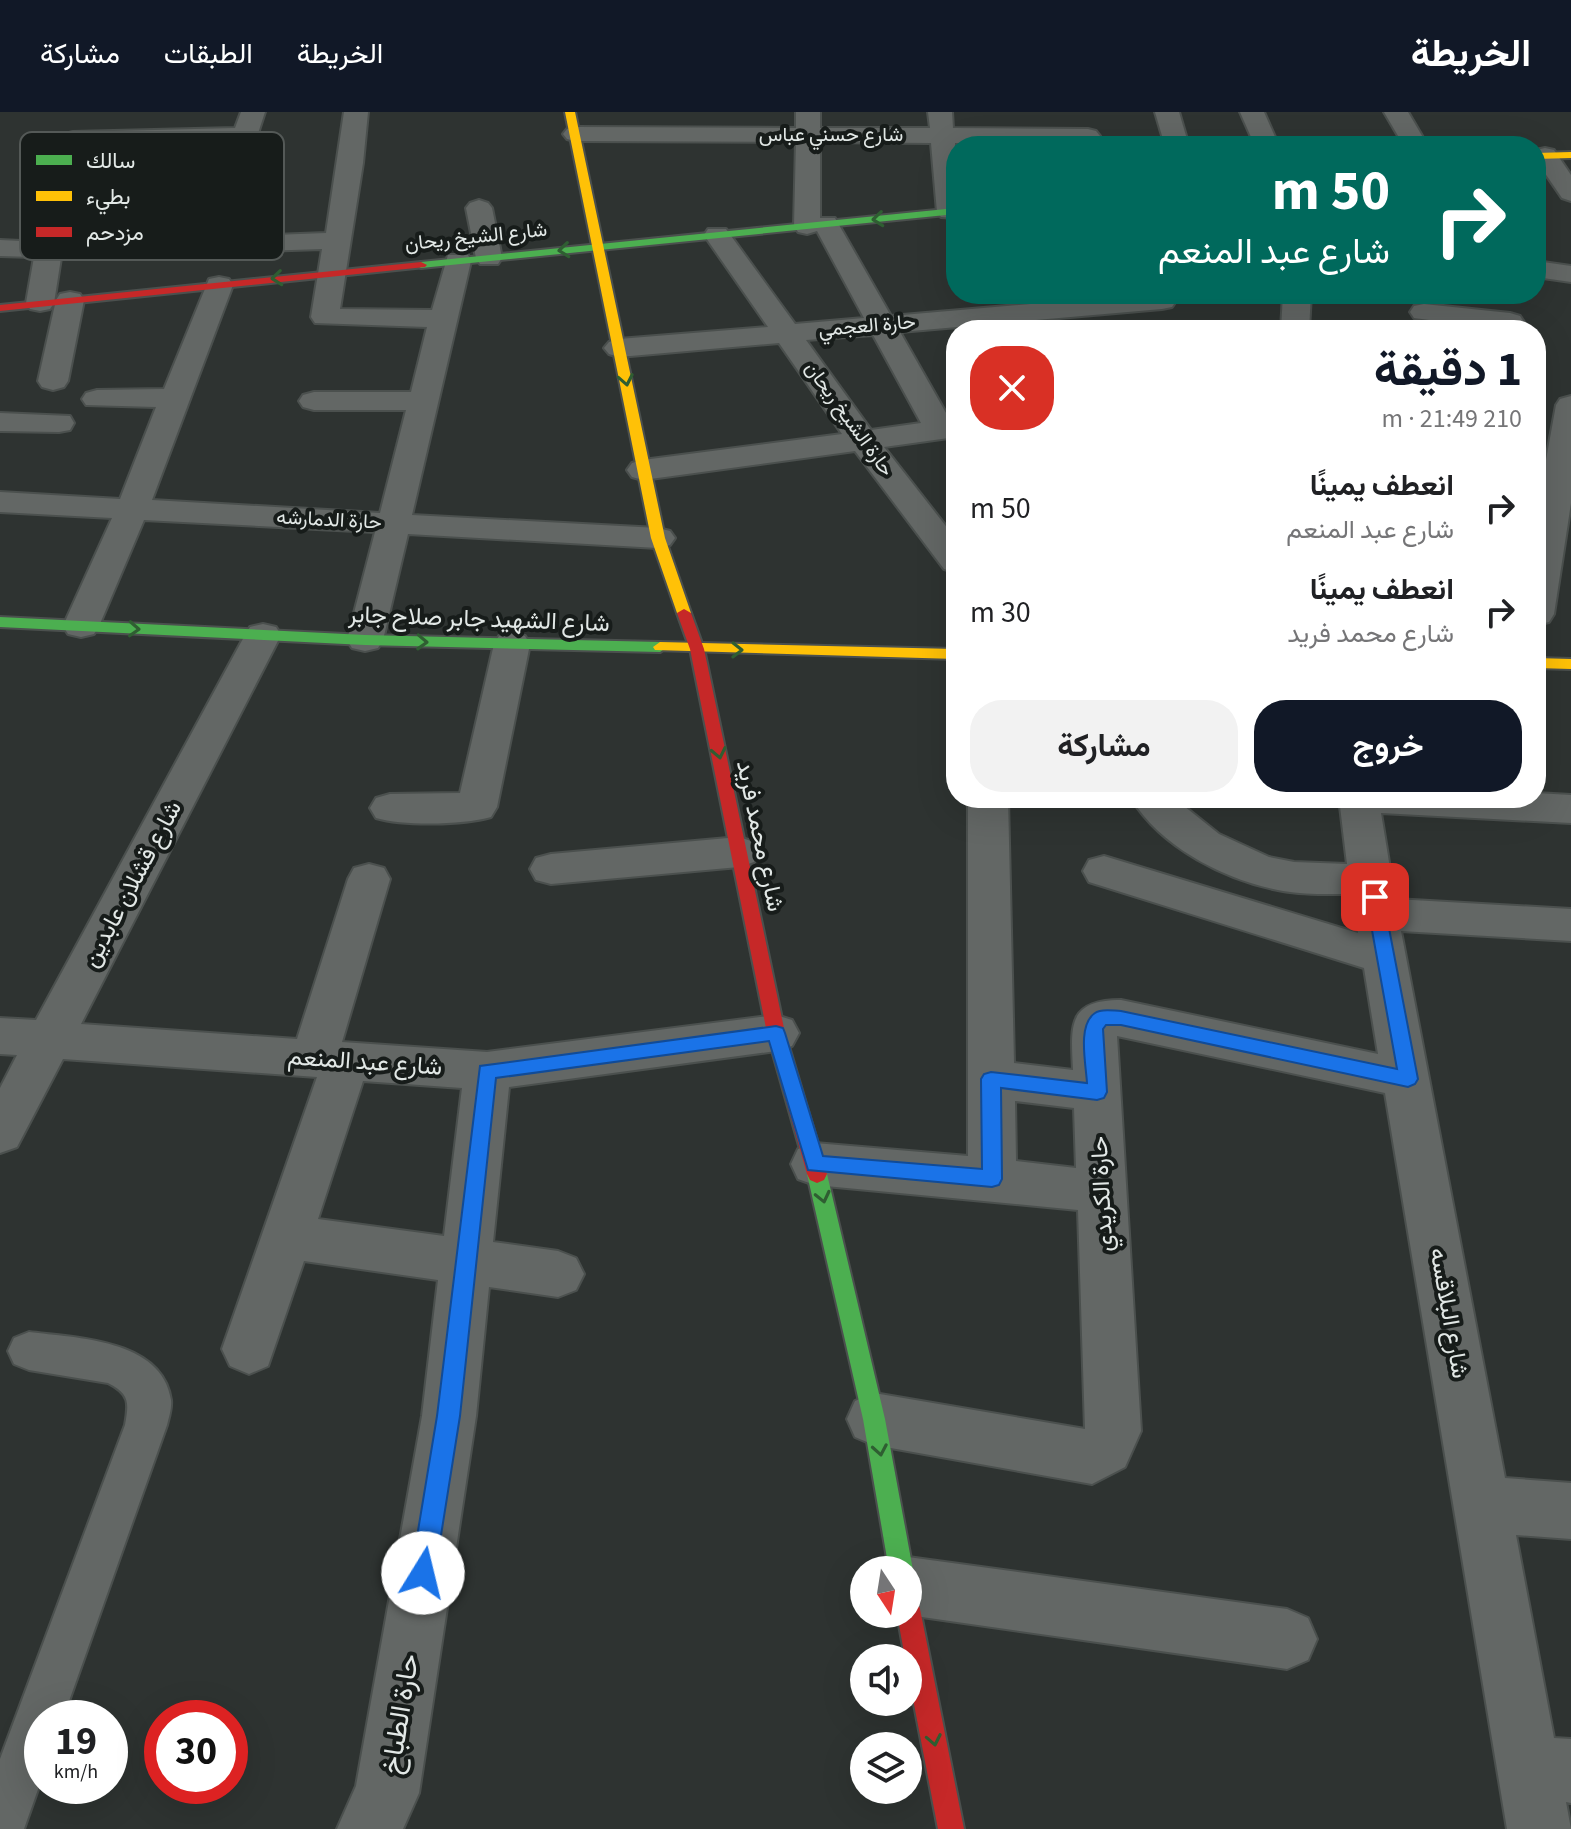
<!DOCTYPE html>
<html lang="ar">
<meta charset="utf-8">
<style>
:root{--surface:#fff;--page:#f2f2f2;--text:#202124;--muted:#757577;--accent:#111827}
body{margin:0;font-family:"Source Sans 3",Vazirmatn,sans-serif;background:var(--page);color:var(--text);direction:rtl;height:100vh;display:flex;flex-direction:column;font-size:30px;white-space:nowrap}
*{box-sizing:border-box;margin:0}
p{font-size:26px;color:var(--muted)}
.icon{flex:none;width:44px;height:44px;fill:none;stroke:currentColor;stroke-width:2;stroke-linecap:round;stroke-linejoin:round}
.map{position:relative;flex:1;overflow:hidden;direction:ltr}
.drawer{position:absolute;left:946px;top:208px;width:600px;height:488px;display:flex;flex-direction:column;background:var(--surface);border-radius:32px;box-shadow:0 8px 32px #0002;direction:rtl}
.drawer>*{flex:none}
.guide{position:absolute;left:946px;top:24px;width:600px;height:168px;border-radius:32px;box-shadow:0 8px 32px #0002;direction:rtl;background:#00695c;color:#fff;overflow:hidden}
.needle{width:52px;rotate:168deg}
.tools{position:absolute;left:850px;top:1444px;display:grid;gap:16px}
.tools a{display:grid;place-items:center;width:72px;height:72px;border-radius:50%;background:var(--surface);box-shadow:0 8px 32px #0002;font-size:40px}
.speed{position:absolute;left:24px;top:1588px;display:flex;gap:16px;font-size:40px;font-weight:700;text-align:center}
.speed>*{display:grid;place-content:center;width:104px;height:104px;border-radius:50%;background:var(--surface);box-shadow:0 8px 32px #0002;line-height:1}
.speed small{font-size:20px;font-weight:400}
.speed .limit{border:12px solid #d22;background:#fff;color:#111}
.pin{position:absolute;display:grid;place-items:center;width:68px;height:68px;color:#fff;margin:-34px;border-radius:16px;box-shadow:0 4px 12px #0006}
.me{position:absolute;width:88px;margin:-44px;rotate:9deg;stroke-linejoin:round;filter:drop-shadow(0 0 6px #0008)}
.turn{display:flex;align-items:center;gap:28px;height:168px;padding:0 24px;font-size:36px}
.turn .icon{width:104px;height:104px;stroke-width:2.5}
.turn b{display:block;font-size:56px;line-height:68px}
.round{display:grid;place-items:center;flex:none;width:84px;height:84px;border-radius:32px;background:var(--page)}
.overview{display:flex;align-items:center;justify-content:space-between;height:136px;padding:0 24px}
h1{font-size:48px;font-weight:700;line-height:60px;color:var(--accent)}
.button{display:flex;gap:16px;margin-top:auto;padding:16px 24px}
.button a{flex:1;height:92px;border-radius:32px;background:var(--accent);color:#fff;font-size:32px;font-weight:700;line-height:92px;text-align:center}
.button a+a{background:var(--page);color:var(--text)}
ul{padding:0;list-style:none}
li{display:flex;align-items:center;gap:24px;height:104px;padding:0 24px}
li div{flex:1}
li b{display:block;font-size:30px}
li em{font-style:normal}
header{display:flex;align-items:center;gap:48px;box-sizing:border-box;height:112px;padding:0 40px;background:var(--accent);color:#fff}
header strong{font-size:38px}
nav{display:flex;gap:44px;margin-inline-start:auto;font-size:28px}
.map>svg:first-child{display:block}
</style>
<header>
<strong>الخريطة</strong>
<nav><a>الخريطة</a><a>الطبقات</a><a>مشاركة</a></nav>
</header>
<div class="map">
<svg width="1571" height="1717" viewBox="0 0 1571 1717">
<rect width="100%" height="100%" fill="#2e3331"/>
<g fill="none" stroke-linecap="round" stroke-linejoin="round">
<!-- lane casing -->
<g stroke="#4b504e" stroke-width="4">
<path id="lane" d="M 29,1220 C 76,1226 162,1227 171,1288 C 172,1296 169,1305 167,1313 L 63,1606 L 42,1606 L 42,1666 L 25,1714 L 24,1717 L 0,1717 L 0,1647 L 125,1313 C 129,1291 130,1282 108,1271 L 29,1258 L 14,1252 L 8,1239 L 14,1226 Z"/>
</g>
<!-- street casing -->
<g stroke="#4b504e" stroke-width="4">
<g id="street">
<path d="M 241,0 L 265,0 L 224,125 L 326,121 L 344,0 L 368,0 L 363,51 L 340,197 L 432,198 L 448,143 L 468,143 L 471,149 L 412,403 L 658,416 L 670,419 L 675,426 L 670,433 L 658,436 L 408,422 L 383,528 L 378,536 L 365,539 L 352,536 L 347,528 L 375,420 L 144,408 L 99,514 L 94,522 L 81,525 L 68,522 L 63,514 L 112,406 L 0,400 L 0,380 L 120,387 L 156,295 L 86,293 L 82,287 L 86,281 L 97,278 L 164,277 L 209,167 L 219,165 L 229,167 L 233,173 L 152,388 L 380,401 L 406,298 L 314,298 L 303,295 L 299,289 L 303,283 L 314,280 L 411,280 L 427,215 L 315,211 L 311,205 L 322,137 L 61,146 L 54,191 L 50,197 L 40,199 L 30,197 L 26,191 L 34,145 L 0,144 L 0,128 L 42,130 L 84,80 L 102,80 L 106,85 L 70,129 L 197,125 L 230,31 L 73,34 L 65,32 L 61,27 L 65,22 L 73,20 L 235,16 Z"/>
<path d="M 796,0 L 820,0 L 820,16 L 930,16 L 928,0 L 952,0 L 953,16 L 1088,17 L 1096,19 L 1100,24 L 1096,29 L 1088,31 L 955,31 L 956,106 L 941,105 L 937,100 L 931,31 L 820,30 L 820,106 L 835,106 L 891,204 L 1146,182 L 1167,182 L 1176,189 L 1172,195 L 1162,197 L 900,220 L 950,308 L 956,307 L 956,325 L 884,335 L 956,427 L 956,460 L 944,457 L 855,339 L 643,368 L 632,365 L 627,358 L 632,351 L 643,348 L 842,322 L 779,231 L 619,245 L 609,242 L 604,236 L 609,230 L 619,227 L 768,215 L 704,123 L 708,117 L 726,117 L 795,212 L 864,206 L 817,119 L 807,122 L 798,120 L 794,114 L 796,30 L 575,29 L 567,27 L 563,22 L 567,17 L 575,15 L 796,16 ZM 873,223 L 921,311 L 871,318 L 806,228 Z"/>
<path d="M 1155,0 L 1179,0 L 1189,34 L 1165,34 Z"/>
<path d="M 1240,0 L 1264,0 L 1279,34 L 1255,34 Z"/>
<path d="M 1384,0 L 1408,0 L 1428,34 L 1404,34 Z"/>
<path d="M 1545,36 L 1554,38 L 1571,63 L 1571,89 L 1562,86 L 1536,48 L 1536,38 Z"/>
<path d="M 479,88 L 488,91 L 492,96 L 502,146 L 498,152 L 480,152 L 476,146 L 466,96 L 470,91 Z"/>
<path d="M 1536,149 L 1571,154 L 1571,170 L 1536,165 Z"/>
<path d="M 70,180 L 80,182 L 84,188 L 68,269 L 64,275 L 53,278 L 42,275 L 38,269 L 56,188 L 60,182 Z"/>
<path d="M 1283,182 L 1311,182 L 1309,218 L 1281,218 Z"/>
<path d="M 1424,192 L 1510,201 L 1520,204 L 1524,210 L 1520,216 L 1506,218 L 1414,206 L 1410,200 L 1414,194 Z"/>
<path d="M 1571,284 L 1571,391 L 1554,502 L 1549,510 L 1536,513 L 1536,403 L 1556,293 L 1560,287 Z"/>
<path d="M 0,301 L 70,304 L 74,311 L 70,318 L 59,320 L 0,319 Z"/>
<path d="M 263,512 L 276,515 L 281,523 L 81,912 L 297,927 L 348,767 L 354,756 L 369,752 L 384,756 L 390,767 L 342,930 L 487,940 L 776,903 L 792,908 L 799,921 L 792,934 L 776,939 L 509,975 L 493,1130 L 558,1139 L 576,1146 L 584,1162 L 576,1178 L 558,1185 L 489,1175 L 476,1304 L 419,1681 L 403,1717 L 337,1717 L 356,1674 L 422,1304 L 438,1168 L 304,1149 L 268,1254 L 249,1262 L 230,1254 L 222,1237 L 317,965 L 63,947 L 17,1035 L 0,1041 L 0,976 L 17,943 L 0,942 L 0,906 L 36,908 L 245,523 L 250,515 ZM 363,969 L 462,976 L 444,1124 L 318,1107 Z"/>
<path d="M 512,521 L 525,524 L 530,532 L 497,695 L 491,705 C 463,713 404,714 376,706 L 370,696 L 376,686 L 390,682 L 460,681 L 494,532 L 499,524 Z"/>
<path d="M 1536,681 L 1571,683 L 1571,711 L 1381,701 L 1395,787 L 1571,797 L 1571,829 L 1401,819 L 1505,1366 L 1571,1371 L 1571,1427 L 1516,1423 L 1554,1626 L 1571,1627 L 1571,1691 L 1566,1690 L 1571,1717 L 1507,1717 L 1385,981 L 1117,924 L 1141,1319 L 1125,1355 L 1092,1372 L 874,1333 L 855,1325 L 847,1307 L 855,1289 L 874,1281 L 1085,1317 L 1078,1098 L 815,1073 L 798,1067 L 791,1052 L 798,1037 L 815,1031 L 968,1044 L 968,686 L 1008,686 L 1014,951 L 1073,958 C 1071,914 1067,888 1121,888 L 1378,942 L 1364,856 L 1089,770 L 1083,759 L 1089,748 L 1104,744 L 1358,821 L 1352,782 C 1329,782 1305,783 1283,779 C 1227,769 1161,736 1131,686 L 1174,686 L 1219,722 L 1269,745 L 1294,750 L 1347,752 L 1339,686 L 1536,686 ZM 1015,989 L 1074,996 L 1076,1056 L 1016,1049 Z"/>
<path d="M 739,725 L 754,730 L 760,740 L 754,750 L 739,755 L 551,772 L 536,768 L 530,757 L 536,746 L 551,742 Z"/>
<path d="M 908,1445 L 1287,1497 L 1308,1506 L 1317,1527 L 1308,1548 L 1287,1557 L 908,1503 L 905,1502 L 908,1502 L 908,1458 L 885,1458 L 887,1453 Z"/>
</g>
</g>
<!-- fast casing -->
<g stroke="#4b504e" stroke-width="4">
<g id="fast">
<path d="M 956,96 L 956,102 L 421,156 L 415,153 L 421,150 Z"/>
<path d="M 0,505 L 365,523 L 660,530 L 667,535 L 660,540 L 365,533 L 0,515 Z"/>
<path d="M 817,1053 L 824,1056 L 827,1062 L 885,1307 L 913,1458 L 908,1467 L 908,1458 L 889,1458 L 863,1307 L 807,1062 L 810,1056 Z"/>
</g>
</g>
<!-- slow casing -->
<g stroke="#4b504e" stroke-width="4">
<g id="slow">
<path d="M 565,0 L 575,0 L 665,426 L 691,501 L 684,505 L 677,501 L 651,426 Z"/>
<path d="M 1571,40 L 1571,46 L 1536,47 L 1536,41 Z"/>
<path d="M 660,530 L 956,537 L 956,547 L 655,538 L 653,535 Z"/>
<path d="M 1536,546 L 1571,547 L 1571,557 L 1536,556 Z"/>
</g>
</g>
<!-- jam casing -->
<g stroke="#4b504e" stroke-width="4">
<g id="jam">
<path d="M 421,150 L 427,153 L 425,155 L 0,199 L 0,193 Z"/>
<path d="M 684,497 L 691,501 L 704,537 L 785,921 L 827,1062 L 824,1068 L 817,1071 L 810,1068 L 807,1062 L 767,921 L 690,537 L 677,501 Z"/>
<path d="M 908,1485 L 917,1488 L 920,1497 L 964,1717 L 938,1717 L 908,1561 L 908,1546 L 905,1546 L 897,1502 L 908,1502 Z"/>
</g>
</g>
<!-- lane -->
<use href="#lane" fill="#636765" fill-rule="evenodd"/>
<!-- street -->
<use href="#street" fill="#636765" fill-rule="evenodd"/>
<!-- fast -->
<use href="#fast" fill="#4caf50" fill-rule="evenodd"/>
<!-- slow -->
<use href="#slow" fill="#ffc107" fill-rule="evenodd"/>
<!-- jam -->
<use href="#jam" fill="#c62828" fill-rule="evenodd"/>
</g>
<!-- one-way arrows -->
<defs><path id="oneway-chevron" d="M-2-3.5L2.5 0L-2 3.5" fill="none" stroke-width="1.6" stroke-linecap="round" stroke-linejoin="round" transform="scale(2)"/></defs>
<g stroke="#2f5e32">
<use href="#oneway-chevron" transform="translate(878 107) rotate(174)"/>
<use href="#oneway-chevron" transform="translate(564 138) rotate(174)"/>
<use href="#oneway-chevron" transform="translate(277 166) rotate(174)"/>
<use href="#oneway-chevron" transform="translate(626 268) rotate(79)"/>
<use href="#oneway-chevron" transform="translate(134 517) rotate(3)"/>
<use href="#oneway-chevron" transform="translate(422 530) rotate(2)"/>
<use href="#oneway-chevron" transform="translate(737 538) rotate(1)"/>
<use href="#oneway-chevron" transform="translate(719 641) rotate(78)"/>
<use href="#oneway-chevron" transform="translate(823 1085) rotate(77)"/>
<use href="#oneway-chevron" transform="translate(880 1338) rotate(80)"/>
<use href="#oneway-chevron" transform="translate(934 1628) rotate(79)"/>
</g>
<!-- route -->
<path fill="#1a73e8" stroke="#114b97" stroke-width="2" d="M 1375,778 L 1383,785 L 1418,967 L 1415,972 L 1408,975 L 1121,913 L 1106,913 L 1103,917 L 1107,980 L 1104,986 L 1097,988 L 1001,976 L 1002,1067 L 999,1073 L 992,1075 L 808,1058 L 769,929 L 496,966 L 460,1304 L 435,1461 L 431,1470 L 423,1473 L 414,1470 L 411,1461 L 437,1304 L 480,954 L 776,914 L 783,916 L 785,921 L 823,1044 L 982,1057 L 981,967 L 984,962 L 991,960 L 1087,971 C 1086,952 1077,913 1095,901 C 1101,896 1114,899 1121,899 L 1397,957 L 1366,785 Z"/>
<g text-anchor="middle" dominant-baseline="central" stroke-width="8" stroke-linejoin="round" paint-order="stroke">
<!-- far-street labels -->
<g font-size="20" fill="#e2e8e6" stroke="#171c1a">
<text x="831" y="23">شارع حسني عباس</text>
<text transform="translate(476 125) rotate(-6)">شارع الشيخ ريحان</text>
<text transform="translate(867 214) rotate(-5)">حارة العجمي</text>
<text transform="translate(849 307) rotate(54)">حارة الشيخ ريحان</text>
<text transform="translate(329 408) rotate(3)">حارة الدمارشه</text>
</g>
<!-- street labels -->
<g font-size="24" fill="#e2e8e6" stroke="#171c1a">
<text transform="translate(479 507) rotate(2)">شارع الشهيد جابر صلاح جابر</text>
<text transform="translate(760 724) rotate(78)">شارع محمد فريد</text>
<text transform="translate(132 772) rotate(-62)">شارع قشلان عابدين</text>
<text transform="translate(365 950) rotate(4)">شارع عبد المنعم</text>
<text transform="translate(1102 1082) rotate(-93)">حارة الكريدي</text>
<text transform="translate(1449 1201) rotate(80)">شارع البلاقسه</text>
</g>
<!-- near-street labels -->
<g font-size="28" fill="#e2e8e6" stroke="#171c1a">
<text transform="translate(400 1602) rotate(-81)">حارة الطباخ</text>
</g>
</g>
<!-- legend -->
<rect x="20" y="20" width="264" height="128" rx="12" fill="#171c1a" stroke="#545957" stroke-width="2"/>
<rect x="36" y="43" width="36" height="10" fill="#4caf50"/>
<rect x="36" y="79" width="36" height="10" fill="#ffc107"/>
<rect x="36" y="115" width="36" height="10" fill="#c62828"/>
<g font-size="22" fill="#e2e8e6">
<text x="86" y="56">سالك</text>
<text x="86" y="92">بطيء</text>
<text x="86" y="128">مزدحم</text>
</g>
</svg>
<div class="tools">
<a><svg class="needle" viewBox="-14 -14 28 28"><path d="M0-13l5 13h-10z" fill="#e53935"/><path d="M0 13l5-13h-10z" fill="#757577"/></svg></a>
<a><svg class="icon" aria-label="sound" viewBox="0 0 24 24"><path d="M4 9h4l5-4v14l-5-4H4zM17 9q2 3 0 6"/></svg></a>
<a><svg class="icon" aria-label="layers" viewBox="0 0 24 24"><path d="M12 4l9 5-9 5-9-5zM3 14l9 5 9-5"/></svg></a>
</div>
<div class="speed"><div>19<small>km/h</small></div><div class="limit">30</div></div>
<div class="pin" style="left:1375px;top:785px;background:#d93025"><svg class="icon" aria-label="arrive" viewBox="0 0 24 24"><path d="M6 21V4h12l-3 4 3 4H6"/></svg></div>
<svg class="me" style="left:423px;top:1461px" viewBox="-20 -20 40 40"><circle r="19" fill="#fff"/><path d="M0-13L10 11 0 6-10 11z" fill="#1a73e8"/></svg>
<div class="guide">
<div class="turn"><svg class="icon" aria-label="right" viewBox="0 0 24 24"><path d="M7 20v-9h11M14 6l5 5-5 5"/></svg><div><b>50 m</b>شارع عبد المنعم</div></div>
</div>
<section class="drawer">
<div class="overview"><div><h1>1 دقيقة</h1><p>210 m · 21:49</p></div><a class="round" style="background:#d93025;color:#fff"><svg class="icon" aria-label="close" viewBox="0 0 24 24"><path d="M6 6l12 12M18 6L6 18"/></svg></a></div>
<ul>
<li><svg class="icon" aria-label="right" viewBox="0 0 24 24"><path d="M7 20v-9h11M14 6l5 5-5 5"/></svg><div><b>انعطف يمينًا</b><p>شارع عبد المنعم</p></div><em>50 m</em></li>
<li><svg class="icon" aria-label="right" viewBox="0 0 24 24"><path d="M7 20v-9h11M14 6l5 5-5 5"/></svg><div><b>انعطف يمينًا</b><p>شارع محمد فريد</p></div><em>30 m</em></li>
</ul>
<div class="button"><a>خروج</a><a>مشاركة</a></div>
</section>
</div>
